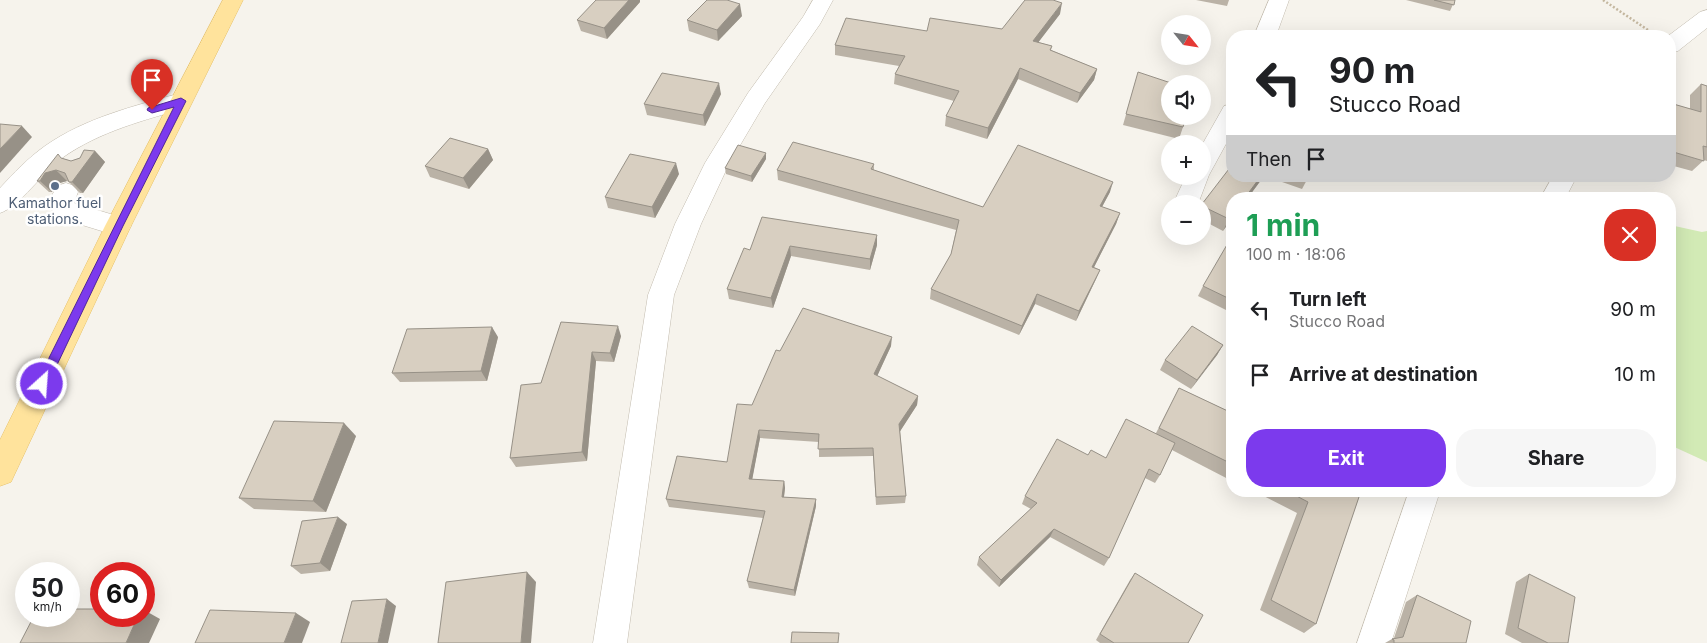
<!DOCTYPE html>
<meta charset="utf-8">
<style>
:root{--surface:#fff;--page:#f6f6f6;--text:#202124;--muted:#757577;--accent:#7c3aed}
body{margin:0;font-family:Inter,sans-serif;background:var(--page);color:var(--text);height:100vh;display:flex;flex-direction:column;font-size:19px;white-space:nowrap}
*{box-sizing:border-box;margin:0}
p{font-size:16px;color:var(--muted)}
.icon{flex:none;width:28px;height:28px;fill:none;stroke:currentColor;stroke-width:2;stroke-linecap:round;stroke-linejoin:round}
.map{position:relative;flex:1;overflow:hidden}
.details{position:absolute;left:1226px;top:192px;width:450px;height:305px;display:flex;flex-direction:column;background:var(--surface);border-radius:20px;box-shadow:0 5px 20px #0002}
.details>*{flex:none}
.top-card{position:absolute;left:1226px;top:30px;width:450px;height:152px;border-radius:20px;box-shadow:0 5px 20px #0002;background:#fff;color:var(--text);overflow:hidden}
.needle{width:32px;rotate:120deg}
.tools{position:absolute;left:1161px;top:15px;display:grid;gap:10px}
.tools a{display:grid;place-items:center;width:50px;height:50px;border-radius:50%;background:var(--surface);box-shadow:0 5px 20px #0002;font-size:25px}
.speed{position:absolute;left:15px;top:562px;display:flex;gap:10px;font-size:25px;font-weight:700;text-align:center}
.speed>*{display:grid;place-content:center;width:65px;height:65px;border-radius:50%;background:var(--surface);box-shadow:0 5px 20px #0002;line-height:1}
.speed small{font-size:12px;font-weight:400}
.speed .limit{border:8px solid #d22;background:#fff;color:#111}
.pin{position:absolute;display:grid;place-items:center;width:42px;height:42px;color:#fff;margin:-51px -21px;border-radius:50% 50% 50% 0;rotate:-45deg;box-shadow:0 0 5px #0007}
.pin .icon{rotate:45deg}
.me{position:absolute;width:55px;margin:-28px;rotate:26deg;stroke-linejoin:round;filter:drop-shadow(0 0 4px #0008)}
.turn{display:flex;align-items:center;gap:18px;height:105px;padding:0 20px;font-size:22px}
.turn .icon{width:65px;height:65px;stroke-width:2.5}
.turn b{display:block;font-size:35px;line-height:42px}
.then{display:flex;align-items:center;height:48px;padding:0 20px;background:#0003;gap:10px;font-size:19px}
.round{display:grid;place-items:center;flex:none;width:52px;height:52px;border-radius:20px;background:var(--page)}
.overview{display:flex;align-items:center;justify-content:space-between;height:85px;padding:0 20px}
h1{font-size:30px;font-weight:700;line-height:38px;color:#1e9e55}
.button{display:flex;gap:10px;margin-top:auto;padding:10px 20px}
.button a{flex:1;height:58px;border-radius:20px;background:var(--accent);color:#fff;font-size:20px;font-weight:700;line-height:58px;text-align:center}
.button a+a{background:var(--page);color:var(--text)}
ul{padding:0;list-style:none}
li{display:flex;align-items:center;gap:15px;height:65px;padding:0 20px}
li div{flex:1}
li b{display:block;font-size:19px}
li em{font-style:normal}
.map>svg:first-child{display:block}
</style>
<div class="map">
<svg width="1707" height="643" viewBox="0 0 1707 643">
<rect width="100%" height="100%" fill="#f6f3ec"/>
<!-- green -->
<path fill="#d2eab5" d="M 1670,225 L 1702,232 L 1707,231 L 1707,462 L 1670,445 Z"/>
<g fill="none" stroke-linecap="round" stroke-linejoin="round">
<!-- minor casing -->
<g stroke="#c2bbae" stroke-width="1">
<g id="minor">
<path d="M 813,0 L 833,0 L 820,24 L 765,103 L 729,164 L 701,224 L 674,295 L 627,643 L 593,643 L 648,295 L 675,224 L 705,163 L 748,93 L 803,17 Z"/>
<path d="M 1269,0 L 1289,0 L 1276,36 L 1254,36 Z"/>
<path d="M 1707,10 L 1707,28 L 1678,51 L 1670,53 L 1670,36 L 1668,36 L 1700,12 Z"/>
<path d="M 181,93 L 189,95 L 192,101 L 189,107 C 145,120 100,131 62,158 C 43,172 19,207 0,213 L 0,188 C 14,173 28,158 45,146 C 85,118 134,106 181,93 Z"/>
<path d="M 1232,104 L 1232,133 L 1209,175 L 1198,204 L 1173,204 L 1186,176 L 1202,176 L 1202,145 L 1224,106 Z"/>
<path d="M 1553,176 L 1577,176 L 1565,199 L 1540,199 Z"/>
<path d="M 66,183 L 75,186 L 78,192 L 74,203 L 127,219 L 131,226 L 127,233 L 118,236 L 56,217 L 48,203 L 57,186 Z"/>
<path d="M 1409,491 L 1440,491 L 1391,643 L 1357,643 Z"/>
</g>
</g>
<!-- major casing -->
<g stroke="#e6c16a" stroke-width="1">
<path id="major" d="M 223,0 L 243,0 L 131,226 L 11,482 L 0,486 L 0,440 L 105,226 Z"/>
</g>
<!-- path -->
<path stroke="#c4b79f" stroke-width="2.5" stroke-dasharray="2 2" stroke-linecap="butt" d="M 1603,0 L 1654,34"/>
<!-- minor -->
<use href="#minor" fill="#fff" fill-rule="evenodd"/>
<!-- major -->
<use href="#major" fill="#ffe39c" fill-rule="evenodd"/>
</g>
<!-- wall -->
<g fill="#bab2a6">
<path d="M 1196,0 L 1229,0 L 1227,6 Z"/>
<path d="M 1406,0 L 1455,0 L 1450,11 Z"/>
<path d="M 640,2 L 607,39 L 581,31 L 577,20 Z"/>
<path d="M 1060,14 L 1038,42 L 1052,46 L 1051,50 L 1097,69 L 1094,80 L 1077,103 L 1018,79 L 987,139 L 945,126 L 946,116 L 954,101 L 894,84 L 895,74 L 899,66 L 835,55 L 835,45 L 927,31 L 1002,29 Z"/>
<path d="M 742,16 L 718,41 L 689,31 L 687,20 Z"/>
<path d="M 1135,83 L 1183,127 L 1179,139 L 1123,125 Z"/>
<path d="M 1701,84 L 1707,86 L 1707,161 L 1704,160 L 1692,171 L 1670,165 L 1670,103 L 1690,109 L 1690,95 Z"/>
<path d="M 721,94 L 705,126 L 647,115 L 644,104 Z"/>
<path d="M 488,149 L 493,160 L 469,189 L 430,177 L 425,166 Z"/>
<path d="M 95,151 L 105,162 L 83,193 L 80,193 L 69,182 L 67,181 L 56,184 L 52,192 L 49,192 L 37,181 L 62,158 L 71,161 L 80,158 Z"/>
<path d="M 766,159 L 752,182 L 726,174 L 725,168 Z"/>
<path d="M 874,164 L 874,170 L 983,207 L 1110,192 L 1102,207 L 1120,213 L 1116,224 L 1094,267 L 1100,270 L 1096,279 L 1076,321 L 1035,304 L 1019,335 L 930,299 L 931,289 L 951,254 L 956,230 L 778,180 L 777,170 Z"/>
<path d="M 679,174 L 655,218 L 608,208 L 605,197 Z"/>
<path d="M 1264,176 L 1247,199 L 1232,199 L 1232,218 L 1223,231 L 1202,220 L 1202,204 Z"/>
<path d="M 1265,176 L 1309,176 L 1302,189 Z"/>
<path d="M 877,235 L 877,245 L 870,270 L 791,256 L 773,308 L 729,299 L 727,289 L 750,250 Z"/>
<path d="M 1232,244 L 1232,313 L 1198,296 L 1203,286 Z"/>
<path d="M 561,322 L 621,336 L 614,362 L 596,361 L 587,461 L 516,467 L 510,458 L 541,383 Z"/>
<path d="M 498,337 L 487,381 L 400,382 L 392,373 Z"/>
<path d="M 1223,345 L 1217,355 L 1191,389 L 1160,370 L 1165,360 Z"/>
<path d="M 891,346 L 877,376 L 918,396 L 917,405 L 900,431 L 906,496 L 905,503 L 876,505 L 873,456 L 819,457 L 819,442 L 760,438 L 752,479 L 784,481 L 785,488 L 784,497 L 816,499 L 816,506 L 795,596 L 749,588 L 747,581 L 763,518 L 669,507 L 666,499 L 727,462 L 752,405 L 780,351 Z"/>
<path d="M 1179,388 L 1232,413 L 1232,481 L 1172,450 L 1160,475 L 1155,483 L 1145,478 L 1109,558 L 1104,566 L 1050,537 L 999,587 L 977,565 L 979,557 L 1031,509 L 1022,504 L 1025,496 L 1088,455 L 1106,458 L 1156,433 Z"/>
<path d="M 356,436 L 326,512 L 254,509 L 239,498 Z"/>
<path d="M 1254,491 L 1361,491 L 1316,624 L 1304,633 L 1260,610 L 1297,513 Z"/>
<path d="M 347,524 L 330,571 L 301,574 L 291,566 Z"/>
<path d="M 1135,573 L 1188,643 L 1100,643 L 1096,640 L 1130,580 Z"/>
<path d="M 1529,574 L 1568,643 L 1522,643 L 1505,634 L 1516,582 Z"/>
<path d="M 1417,595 L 1466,643 L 1385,643 L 1392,639 L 1394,638 L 1406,602 Z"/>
</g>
<!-- shaded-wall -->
<g fill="#979187">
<path d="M 629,0 L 640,0 L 640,2 L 607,39 L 604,28 Z"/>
<path d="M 1062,3 L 1060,14 L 1031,52 L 1033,41 Z"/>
<path d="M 740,4 L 742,16 L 718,41 L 717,30 Z"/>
<path d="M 1020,68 L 1018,79 L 987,139 L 988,128 Z"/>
<path d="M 1097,69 L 1094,80 L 1077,103 L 1080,93 Z"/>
<path d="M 719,83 L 721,94 L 705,126 L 703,115 Z"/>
<path d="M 22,126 L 32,137 L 0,173 L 0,149 Z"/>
<path d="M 488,149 L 493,160 L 469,189 L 463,178 Z"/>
<path d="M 95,151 L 105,162 L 83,193 L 72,182 Z"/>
<path d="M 766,153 L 766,159 L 752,182 L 751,176 Z"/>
<path d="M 676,163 L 679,174 L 655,218 L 652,207 Z"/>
<path d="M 56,170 L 67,181 L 56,184 L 52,192 L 40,181 L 45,173 Z"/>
<path d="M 1261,176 L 1264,176 L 1247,199 L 1244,199 Z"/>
<path d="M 1113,182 L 1110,192 L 1097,216 L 1100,206 Z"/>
<path d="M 1120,213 L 1116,224 L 1089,277 L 1092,267 Z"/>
<path d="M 1232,214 L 1232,218 L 1223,231 L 1229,219 Z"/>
<path d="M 877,235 L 877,245 L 870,270 L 870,259 Z"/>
<path d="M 790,246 L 791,256 L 773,308 L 771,298 Z"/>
<path d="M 1100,270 L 1096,279 L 1076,321 L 1079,311 Z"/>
<path d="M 1037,294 L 1035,304 L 1019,335 L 1022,326 Z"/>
<path d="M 618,326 L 621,336 L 614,362 L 610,353 Z"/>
<path d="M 492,327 L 498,337 L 487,381 L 481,371 Z"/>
<path d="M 892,337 L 891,346 L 874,383 L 874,374 Z"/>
<path d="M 1223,345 L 1217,355 L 1191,389 L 1197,380 Z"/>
<path d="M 592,352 L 596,361 L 587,461 L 582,452 Z"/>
<path d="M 918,396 L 917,405 L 899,433 L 899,424 Z"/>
<path d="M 344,423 L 356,436 L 326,512 L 313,501 Z"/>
<path d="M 759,430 L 760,438 L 751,486 L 749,479 Z"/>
<path d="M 784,481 L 785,488 L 783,504 L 782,497 Z"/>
<path d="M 816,499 L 816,506 L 795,596 L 794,590 Z"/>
<path d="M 338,517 L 347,524 L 330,571 L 320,563 Z"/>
<path d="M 1054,529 L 1050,537 L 999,587 L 1001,580 Z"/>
<path d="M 527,572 L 536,582 L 531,643 L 521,643 Z"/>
<path d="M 387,599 L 396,606 L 388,643 L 378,643 Z"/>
<path d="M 144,610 L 160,619 L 149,643 L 126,643 L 138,616 L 144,616 Z"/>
<path d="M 296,613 L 310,622 L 302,643 L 284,643 Z"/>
</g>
<!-- building -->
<g fill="#d8cfc1" stroke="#979187">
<path d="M 596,0 L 629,0 L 604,28 L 577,20 Z"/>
<path d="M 707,0 L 727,0 L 740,4 L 717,30 L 687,20 Z"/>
<path d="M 1025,0 L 1053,0 L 1062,3 L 1033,41 L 1052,46 L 1050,50 L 1097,69 L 1080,93 L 1020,68 L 988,128 L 946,116 L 959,91 L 895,74 L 905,56 L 835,45 L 846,18 L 927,31 L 930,18 L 1002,29 Z"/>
<path d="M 1434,0 L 1455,0 L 1454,5 Z"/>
<path d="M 1138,72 L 1174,84 L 1170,84 L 1170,116 L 1186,116 L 1183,127 L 1126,114 Z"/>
<path d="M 662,73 L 719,83 L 703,115 L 644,104 Z"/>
<path d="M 1701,84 L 1707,86 L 1707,147 L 1703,146 L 1704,161 L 1670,151 L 1670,103 L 1701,112 Z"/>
<path d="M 0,124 L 22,126 L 0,149 Z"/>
<path d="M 450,138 L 488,149 L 463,178 L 425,166 Z"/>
<path d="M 793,142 L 874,164 L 871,169 L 983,207 L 1018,145 L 1113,182 L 1100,206 L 1120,213 L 1092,267 L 1100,270 L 1079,311 L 1037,294 L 1022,326 L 931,289 L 951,254 L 959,220 L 777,170 Z"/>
<path d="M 738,145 L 766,153 L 751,176 L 725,168 Z"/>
<path d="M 84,150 L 95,151 L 72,182 L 69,182 L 65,173 L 56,170 L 45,173 L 40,181 L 37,181 L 58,154 L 61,158 L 71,161 L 80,158 Z"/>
<path d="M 630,154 L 676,163 L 652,207 L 605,197 Z"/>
<path d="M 1232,165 L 1232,176 L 1261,176 L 1244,199 L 1232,199 L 1232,214 L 1229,219 L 1202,206 L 1202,204 Z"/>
<path d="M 762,217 L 877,235 L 870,259 L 790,246 L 771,298 L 727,289 L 744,248 L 750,250 Z"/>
<path d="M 1228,243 L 1232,244 L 1232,300 L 1203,286 Z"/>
<path d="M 803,308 L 892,337 L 874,374 L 918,396 L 899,424 L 906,496 L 876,497 L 873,448 L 818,449 L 819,434 L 759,430 L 749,479 L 784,481 L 782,497 L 816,499 L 794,590 L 747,581 L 765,511 L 666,499 L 677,456 L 727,462 L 737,404 L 752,405 L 776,350 L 780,351 Z"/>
<path d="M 561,322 L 618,326 L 610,353 L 592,352 L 582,452 L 510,458 L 521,385 L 541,383 Z"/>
<path d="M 1192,326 L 1223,345 L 1197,380 L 1165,360 Z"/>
<path d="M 492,327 L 481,371 L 392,373 L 407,329 Z"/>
<path d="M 1179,388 L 1232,413 L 1232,464 L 1159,428 Z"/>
<path d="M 1126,419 L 1175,443 L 1160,475 L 1149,469 L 1109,558 L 1054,529 L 1001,580 L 979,557 L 1037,503 L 1025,496 L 1057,439 L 1088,455 L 1091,450 L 1106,458 Z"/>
<path d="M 274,421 L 344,423 L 313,501 L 239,498 Z"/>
<path d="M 1287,491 L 1361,491 L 1316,624 L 1271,600 L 1308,502 Z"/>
<path d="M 338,517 L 320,563 L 291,566 L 302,521 Z"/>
<path d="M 527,572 L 521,643 L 438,643 L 446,582 Z"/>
<path d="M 1135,573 L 1203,615 L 1188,643 L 1114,643 L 1100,634 Z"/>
<path d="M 1529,574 L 1575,597 L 1568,643 L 1548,643 L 1518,628 Z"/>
<path d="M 1417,595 L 1471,621 L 1466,643 L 1394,643 L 1394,640 L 1392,639 L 1403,637 Z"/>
<path d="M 387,599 L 378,643 L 341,643 L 352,601 Z"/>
<path d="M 69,609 L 101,609 L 101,616 L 138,616 L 126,643 L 20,643 L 34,616 L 69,616 Z"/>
<path d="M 210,610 L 296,613 L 284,643 L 195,643 Z"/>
<path d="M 792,632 L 839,633 L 838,643 L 791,643 Z"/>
</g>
<!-- route -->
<path fill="#7c3aed" stroke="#51269a" d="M 181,98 L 186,101 L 123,226 L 46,388 L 38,388 L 36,384 L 38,380 L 174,107 L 152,113 L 147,110 L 148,108 Z"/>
<!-- markers -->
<circle fill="#5c6f8a" stroke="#fff" stroke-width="2" cx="55" cy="186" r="5"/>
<g text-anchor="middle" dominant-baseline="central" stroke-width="5" stroke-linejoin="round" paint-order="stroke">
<!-- service labels -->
<g font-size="14" fill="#4e5e75" stroke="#fff">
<text x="55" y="202">Kamathor fuel<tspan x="55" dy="16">stations.</tspan></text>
</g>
</g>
</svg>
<div class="tools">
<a><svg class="needle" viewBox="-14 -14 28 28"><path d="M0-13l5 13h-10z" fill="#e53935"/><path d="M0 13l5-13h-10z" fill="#757577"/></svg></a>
<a><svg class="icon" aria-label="sound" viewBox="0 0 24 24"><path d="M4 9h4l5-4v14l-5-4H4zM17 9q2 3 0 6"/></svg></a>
<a>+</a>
<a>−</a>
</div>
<div class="speed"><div>50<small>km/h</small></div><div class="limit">60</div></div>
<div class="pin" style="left:152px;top:110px;background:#d93025"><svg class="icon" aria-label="arrive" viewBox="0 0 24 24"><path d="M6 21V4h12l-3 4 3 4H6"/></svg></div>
<svg class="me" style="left:42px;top:384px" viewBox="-20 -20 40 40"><circle r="17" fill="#7c3aed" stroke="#fff" stroke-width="3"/><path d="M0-11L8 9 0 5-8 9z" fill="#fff"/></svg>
<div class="top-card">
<div class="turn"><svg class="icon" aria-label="left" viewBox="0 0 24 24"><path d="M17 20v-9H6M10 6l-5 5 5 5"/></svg><div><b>90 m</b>Stucco Road</div></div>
<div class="then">Then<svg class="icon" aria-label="arrive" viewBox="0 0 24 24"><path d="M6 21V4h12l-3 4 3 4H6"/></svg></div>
</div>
<section class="details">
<div class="overview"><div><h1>1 min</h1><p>100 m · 18:06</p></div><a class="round" style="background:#d93025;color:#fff"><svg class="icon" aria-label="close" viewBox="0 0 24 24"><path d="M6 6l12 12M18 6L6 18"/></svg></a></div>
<ul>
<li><svg class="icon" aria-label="left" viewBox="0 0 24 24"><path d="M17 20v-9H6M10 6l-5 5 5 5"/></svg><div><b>Turn left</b><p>Stucco Road</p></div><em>90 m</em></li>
<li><svg class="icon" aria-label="arrive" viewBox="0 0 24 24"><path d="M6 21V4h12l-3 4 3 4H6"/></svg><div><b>Arrive at destination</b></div><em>10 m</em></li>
</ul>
<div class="button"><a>Exit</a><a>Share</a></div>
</section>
</div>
